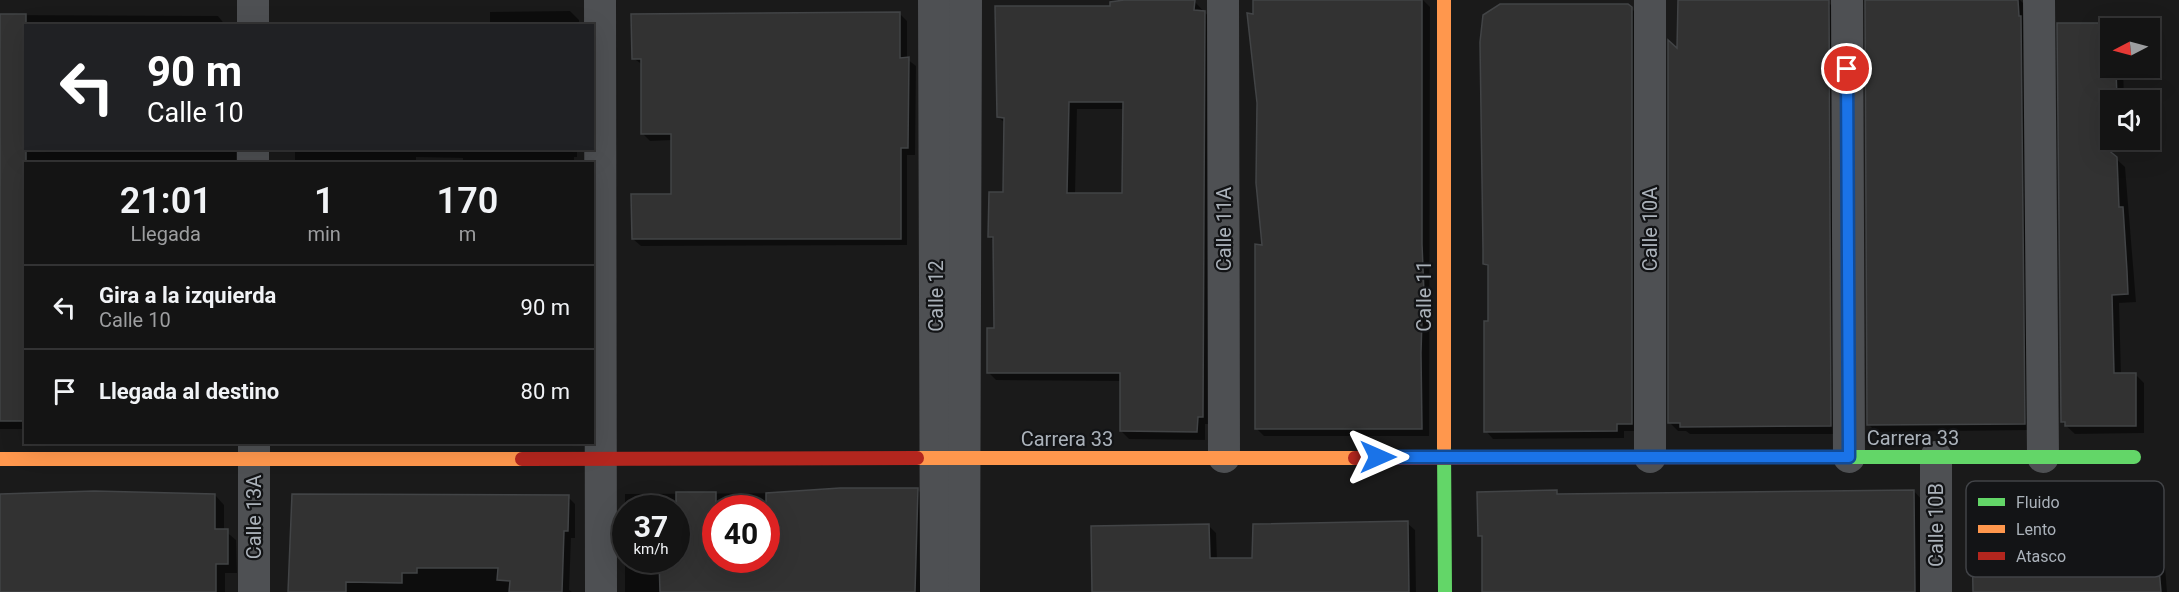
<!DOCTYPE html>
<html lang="es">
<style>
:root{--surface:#141414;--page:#212122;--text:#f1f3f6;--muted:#9d9ea0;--line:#333334}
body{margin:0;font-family:Roboto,sans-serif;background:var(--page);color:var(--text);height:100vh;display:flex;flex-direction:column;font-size:22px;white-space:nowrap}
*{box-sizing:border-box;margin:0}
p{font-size:20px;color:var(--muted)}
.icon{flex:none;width:33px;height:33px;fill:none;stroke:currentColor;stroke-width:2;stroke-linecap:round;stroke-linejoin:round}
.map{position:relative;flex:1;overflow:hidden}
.details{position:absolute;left:24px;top:162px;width:570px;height:282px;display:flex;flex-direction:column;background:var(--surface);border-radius:0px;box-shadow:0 6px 24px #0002,0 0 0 2px var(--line)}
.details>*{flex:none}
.guide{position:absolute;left:24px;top:24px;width:570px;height:126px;border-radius:0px;box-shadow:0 6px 24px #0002,0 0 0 2px var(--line);background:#202124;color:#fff;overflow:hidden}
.needle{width:39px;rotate:264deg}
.buttons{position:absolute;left:2100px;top:18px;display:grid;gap:12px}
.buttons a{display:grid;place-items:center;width:60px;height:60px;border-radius:0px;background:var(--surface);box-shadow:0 6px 24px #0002,0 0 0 2px var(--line);font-size:30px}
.speed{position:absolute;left:612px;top:495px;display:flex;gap:12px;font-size:30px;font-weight:700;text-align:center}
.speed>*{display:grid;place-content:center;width:78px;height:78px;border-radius:50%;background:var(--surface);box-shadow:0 6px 24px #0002,0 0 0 2px var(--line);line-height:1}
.speed small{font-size:15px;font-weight:400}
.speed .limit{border:9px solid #d22;background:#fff;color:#111}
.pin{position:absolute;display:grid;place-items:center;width:51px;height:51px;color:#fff;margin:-26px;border:3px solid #fff;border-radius:50%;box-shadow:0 2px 6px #0007}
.me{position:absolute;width:66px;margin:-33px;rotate:90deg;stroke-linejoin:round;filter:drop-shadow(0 0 4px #0008)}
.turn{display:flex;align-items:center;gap:21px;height:126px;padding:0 24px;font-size:27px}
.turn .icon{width:78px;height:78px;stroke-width:2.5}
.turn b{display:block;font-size:42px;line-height:51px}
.eta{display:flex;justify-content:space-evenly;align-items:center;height:102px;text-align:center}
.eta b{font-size:36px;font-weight:600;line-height:42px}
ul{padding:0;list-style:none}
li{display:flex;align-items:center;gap:18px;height:84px;padding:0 24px;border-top:2px solid var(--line)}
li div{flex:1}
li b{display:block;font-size:22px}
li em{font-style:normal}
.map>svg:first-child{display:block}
</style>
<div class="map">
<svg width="2179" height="592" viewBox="0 0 2179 592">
<rect width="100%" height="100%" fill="#1a1a1a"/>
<!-- shadow -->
<g fill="#0007" fill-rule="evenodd">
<path d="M 1255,0 L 1423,0 L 1430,7 L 1429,436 L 1264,436 L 1257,429 L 1264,246 L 1258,121 L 1248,15 L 1256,15 Z"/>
<path d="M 1754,0 L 1824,0 L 1837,9 L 1838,434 L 1690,434 L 1686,431 L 1678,431 L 1670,423 L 1679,52 Z"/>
<path d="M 1866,0 L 2020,0 L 2025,5 L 2031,430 L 1876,432 L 1868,424 Z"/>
<path d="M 1194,1 L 1212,20 L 1211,424 L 1205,424 L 1205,440 L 1129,439 L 1121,431 L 1122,381 L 996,380 L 988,372 L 996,329 L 994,241 L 990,237 L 1004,193 L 1005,123 L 998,117 L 1112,8 ZM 1077,109 L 1125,109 L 1123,194 L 1075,194 Z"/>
<path d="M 1628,5 L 1639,16 L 1639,431 L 1624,431 L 1624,438 L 1493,439 L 1486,431 L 1490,269 L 1485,264 Z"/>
<path d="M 570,11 L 579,20 L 579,26 L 490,26 L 490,12 Z"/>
<path d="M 900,14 L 907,21 L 907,59 L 916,66 L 915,155 L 907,155 L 907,245 L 641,246 L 633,239 L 673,196 L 673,140 L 650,141 L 642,133 L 643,65 L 633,58 Z"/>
<path d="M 0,15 L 218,16 L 226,26 L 26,26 L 26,148 L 127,151 L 127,148 L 236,148 L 236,164 L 26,164 L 26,429 L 0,429 Z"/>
<path d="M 2106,24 L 2110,29 L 2110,68 L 2123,68 L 2124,100 L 2110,100 L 2110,153 L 2125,167 L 2136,302 L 2119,303 L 2121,375 L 2135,374 L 2144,383 L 2144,433 L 2075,434 L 2062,422 Z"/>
<path d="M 295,148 L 577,148 L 577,157 L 574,157 L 574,164 L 463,164 L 463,158 L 416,157 L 416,164 L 295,164 Z"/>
<path d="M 2117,485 L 2124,493 L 2125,509 L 2154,509 L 2161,516 L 2167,592 L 1974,592 Z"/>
<path d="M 917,489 L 926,498 L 924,592 L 625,592 L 625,494 L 806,493 ZM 626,508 L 676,508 L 676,560 L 626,560 ZM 716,508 L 766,508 L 766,560 L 716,560 Z"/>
<path d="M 1914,491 L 1922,500 L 1923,592 L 1484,592 L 1483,539 L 1479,535 L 1556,492 L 1560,496 Z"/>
<path d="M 0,495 L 215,495 L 224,505 L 224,530 L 236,540 L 237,573 L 225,573 L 225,592 L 0,592 Z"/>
<path d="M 568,497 L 575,504 L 575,538 L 571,538 L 569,590 L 572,592 L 290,592 Z"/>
<path d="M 1407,523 L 1415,530 L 1416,592 L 1093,592 L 1209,526 L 1216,533 L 1217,560 L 1254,560 Z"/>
</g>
<!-- building -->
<g fill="#323232" stroke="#424446" stroke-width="1.5" fill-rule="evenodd">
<path d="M 1124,0 L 1195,0 L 1194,10 L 1205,11 L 1203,417 L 1198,417 L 1197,432 L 1120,431 L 1120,373 L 987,373 L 987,328 L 994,328 L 993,237 L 988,237 L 989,192 L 1003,192 L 1004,118 L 997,117 L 995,6 L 1110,6 L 1110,2 ZM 1069,102 L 1123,102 L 1122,193 L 1067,193 Z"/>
<path d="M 1253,0 L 1422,0 L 1422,244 L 1425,318 L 1422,318 L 1421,353 L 1422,429 L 1255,429 L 1255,244 L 1262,245 L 1256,183 L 1257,103 L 1247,13 L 1253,14 Z"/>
<path d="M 1678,0 L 1829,0 L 1831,426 L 1680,427 L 1680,423 L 1668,423 L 1668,40 L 1677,48 Z"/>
<path d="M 1865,0 L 2018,0 L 2019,16 L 2021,16 L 2025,424 L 1867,425 Z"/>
<path d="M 1500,4 L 1628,4 L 1632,7 L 1632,424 L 1617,424 L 1617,431 L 1484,432 L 1484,321 L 1488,321 L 1488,265 L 1483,264 L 1483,250 L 1480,42 L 1483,15 Z"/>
<path d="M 900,12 L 900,58 L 909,57 L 908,148 L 901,148 L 901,239 L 632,239 L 631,194 L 671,194 L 671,134 L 641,134 L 641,59 L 632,59 L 631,14 Z"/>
<rect x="0" y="14" width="26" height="407"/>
<path d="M 2057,23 L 2107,23 L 2110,68 L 2116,68 L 2117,100 L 2110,100 L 2110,106 L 2102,106 L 2102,145 L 2117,157 L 2119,207 L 2123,207 L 2127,271 L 2128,294 L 2112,295 L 2114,373 L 2136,373 L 2136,426 L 2065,426 L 2065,422 L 2061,422 Z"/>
<path d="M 2118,484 L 2118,508 L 2154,507 L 2161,592 L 1973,592 L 1971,486 Z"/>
<path d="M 840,488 L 918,488 L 915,592 L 660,592 L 659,560 L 676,560 L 676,492 L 716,492 L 716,560 L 766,560 L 766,493 Z"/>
<path d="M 1557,490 L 1557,494 L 1914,490 L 1915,592 L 1482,592 L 1482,536 L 1478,536 L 1477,492 Z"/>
<path d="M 94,491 L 215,494 L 215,529 L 228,529 L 228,564 L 216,564 L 216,592 L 0,592 L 0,494 Z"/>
<path d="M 292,494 L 569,495 L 568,531 L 564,531 L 562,592 L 509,592 L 510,581 L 497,580 L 498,568 L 417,568 L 417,573 L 402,573 L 402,583 L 346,582 L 346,592 L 288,592 Z"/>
<path d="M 1408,521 L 1409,592 L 1092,592 L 1091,526 L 1209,524 L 1210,558 L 1252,558 L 1253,524 Z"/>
</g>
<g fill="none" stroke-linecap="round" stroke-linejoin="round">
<!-- street -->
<g stroke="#4e5053" stroke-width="32">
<path d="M 253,0 L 253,26"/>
<path d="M 600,0 L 601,592"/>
<path d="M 934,0 L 936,592"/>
<path d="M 1223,0 L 1224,457"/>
<path d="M 1847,0 L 1849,457"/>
<path d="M 2039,0 L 2043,457"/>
<path d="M 253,148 L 253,164"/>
<path d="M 254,442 L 254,592"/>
<path d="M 1650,457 L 1650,0"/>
<path d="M 964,592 L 966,0"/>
<path d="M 1936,592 L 1936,457"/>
</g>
<!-- fast -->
<g stroke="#63d668" stroke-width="14">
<path d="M 1444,447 L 1445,592"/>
<path d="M 1799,457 L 2134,457"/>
</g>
<!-- slow -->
<g stroke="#ff974d" stroke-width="14">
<path d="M 1444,0 L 1444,447"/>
<path d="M 917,458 L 1355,458"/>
<path d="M 0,459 L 522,459"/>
</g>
<!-- jam -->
<g stroke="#b3261e" stroke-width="14">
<path d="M 1355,458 L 1799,457"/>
<path d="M 522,459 L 917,458"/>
</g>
</g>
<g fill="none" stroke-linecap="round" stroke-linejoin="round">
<!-- route casing -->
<g stroke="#114b97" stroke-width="15">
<path id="route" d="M 1378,457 L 1849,457 L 1847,69"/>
</g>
<!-- route -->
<use href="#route" stroke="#1a73e8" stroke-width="10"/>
</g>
<g text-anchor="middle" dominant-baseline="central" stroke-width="4.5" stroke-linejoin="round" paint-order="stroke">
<!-- street labels -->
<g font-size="20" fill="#abb2ba" stroke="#131416">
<text transform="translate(1224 229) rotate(-90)">Calle 11A</text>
<text transform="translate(1650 229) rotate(-90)">Calle 10A</text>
<text transform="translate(936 296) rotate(-90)">Calle 12</text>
<text transform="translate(1424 296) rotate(-90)">Calle 11</text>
<text x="1913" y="438">Carrera 33</text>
<text x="1067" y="439">Carrera 33</text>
<text transform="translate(254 517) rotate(-90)">Calle 13A</text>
<text transform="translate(1936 525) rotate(-90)">Calle 10B</text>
</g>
</g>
<!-- legend -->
<rect x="1966" y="481" width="198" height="96" rx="9" fill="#131416" stroke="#414347" stroke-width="1.5"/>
<rect x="1978" y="498" width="27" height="8" fill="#63d668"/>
<rect x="1978" y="525" width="27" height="8" fill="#ff974d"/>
<rect x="1978" y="552" width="27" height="8" fill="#b3261e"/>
<g font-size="16" fill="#abb2ba">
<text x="2016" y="508">Fluido</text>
<text x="2016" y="535">Lento</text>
<text x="2016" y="562">Atasco</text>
</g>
</svg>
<div class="buttons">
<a><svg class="needle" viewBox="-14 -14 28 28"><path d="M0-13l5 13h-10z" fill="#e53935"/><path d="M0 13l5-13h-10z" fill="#9d9ea0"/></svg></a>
<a><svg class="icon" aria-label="sound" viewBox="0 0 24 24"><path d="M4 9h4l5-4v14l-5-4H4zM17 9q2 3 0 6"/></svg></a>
</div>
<div class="speed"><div>37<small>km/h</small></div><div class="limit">40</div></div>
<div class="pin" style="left:1847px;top:69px;background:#d93025"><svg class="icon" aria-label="arrive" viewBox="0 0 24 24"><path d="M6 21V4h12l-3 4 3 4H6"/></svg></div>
<svg class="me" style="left:1378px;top:457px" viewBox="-20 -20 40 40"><path d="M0-17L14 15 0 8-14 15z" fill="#1a73e8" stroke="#fff" stroke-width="4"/></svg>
<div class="guide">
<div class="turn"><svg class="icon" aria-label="left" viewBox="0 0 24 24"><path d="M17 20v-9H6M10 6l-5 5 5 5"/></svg><div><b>90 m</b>Calle 10</div></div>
</div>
<section class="details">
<div class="eta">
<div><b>21:01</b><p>Llegada</p></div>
<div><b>1</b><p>min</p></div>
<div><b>170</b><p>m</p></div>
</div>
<ul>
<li><svg class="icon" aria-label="left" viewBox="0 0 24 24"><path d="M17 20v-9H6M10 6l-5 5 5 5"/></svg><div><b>Gira a la izquierda</b><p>Calle 10</p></div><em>90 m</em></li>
<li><svg class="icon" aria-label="arrive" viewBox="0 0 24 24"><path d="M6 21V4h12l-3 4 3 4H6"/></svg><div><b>Llegada al destino</b></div><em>80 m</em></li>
</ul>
</section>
</div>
